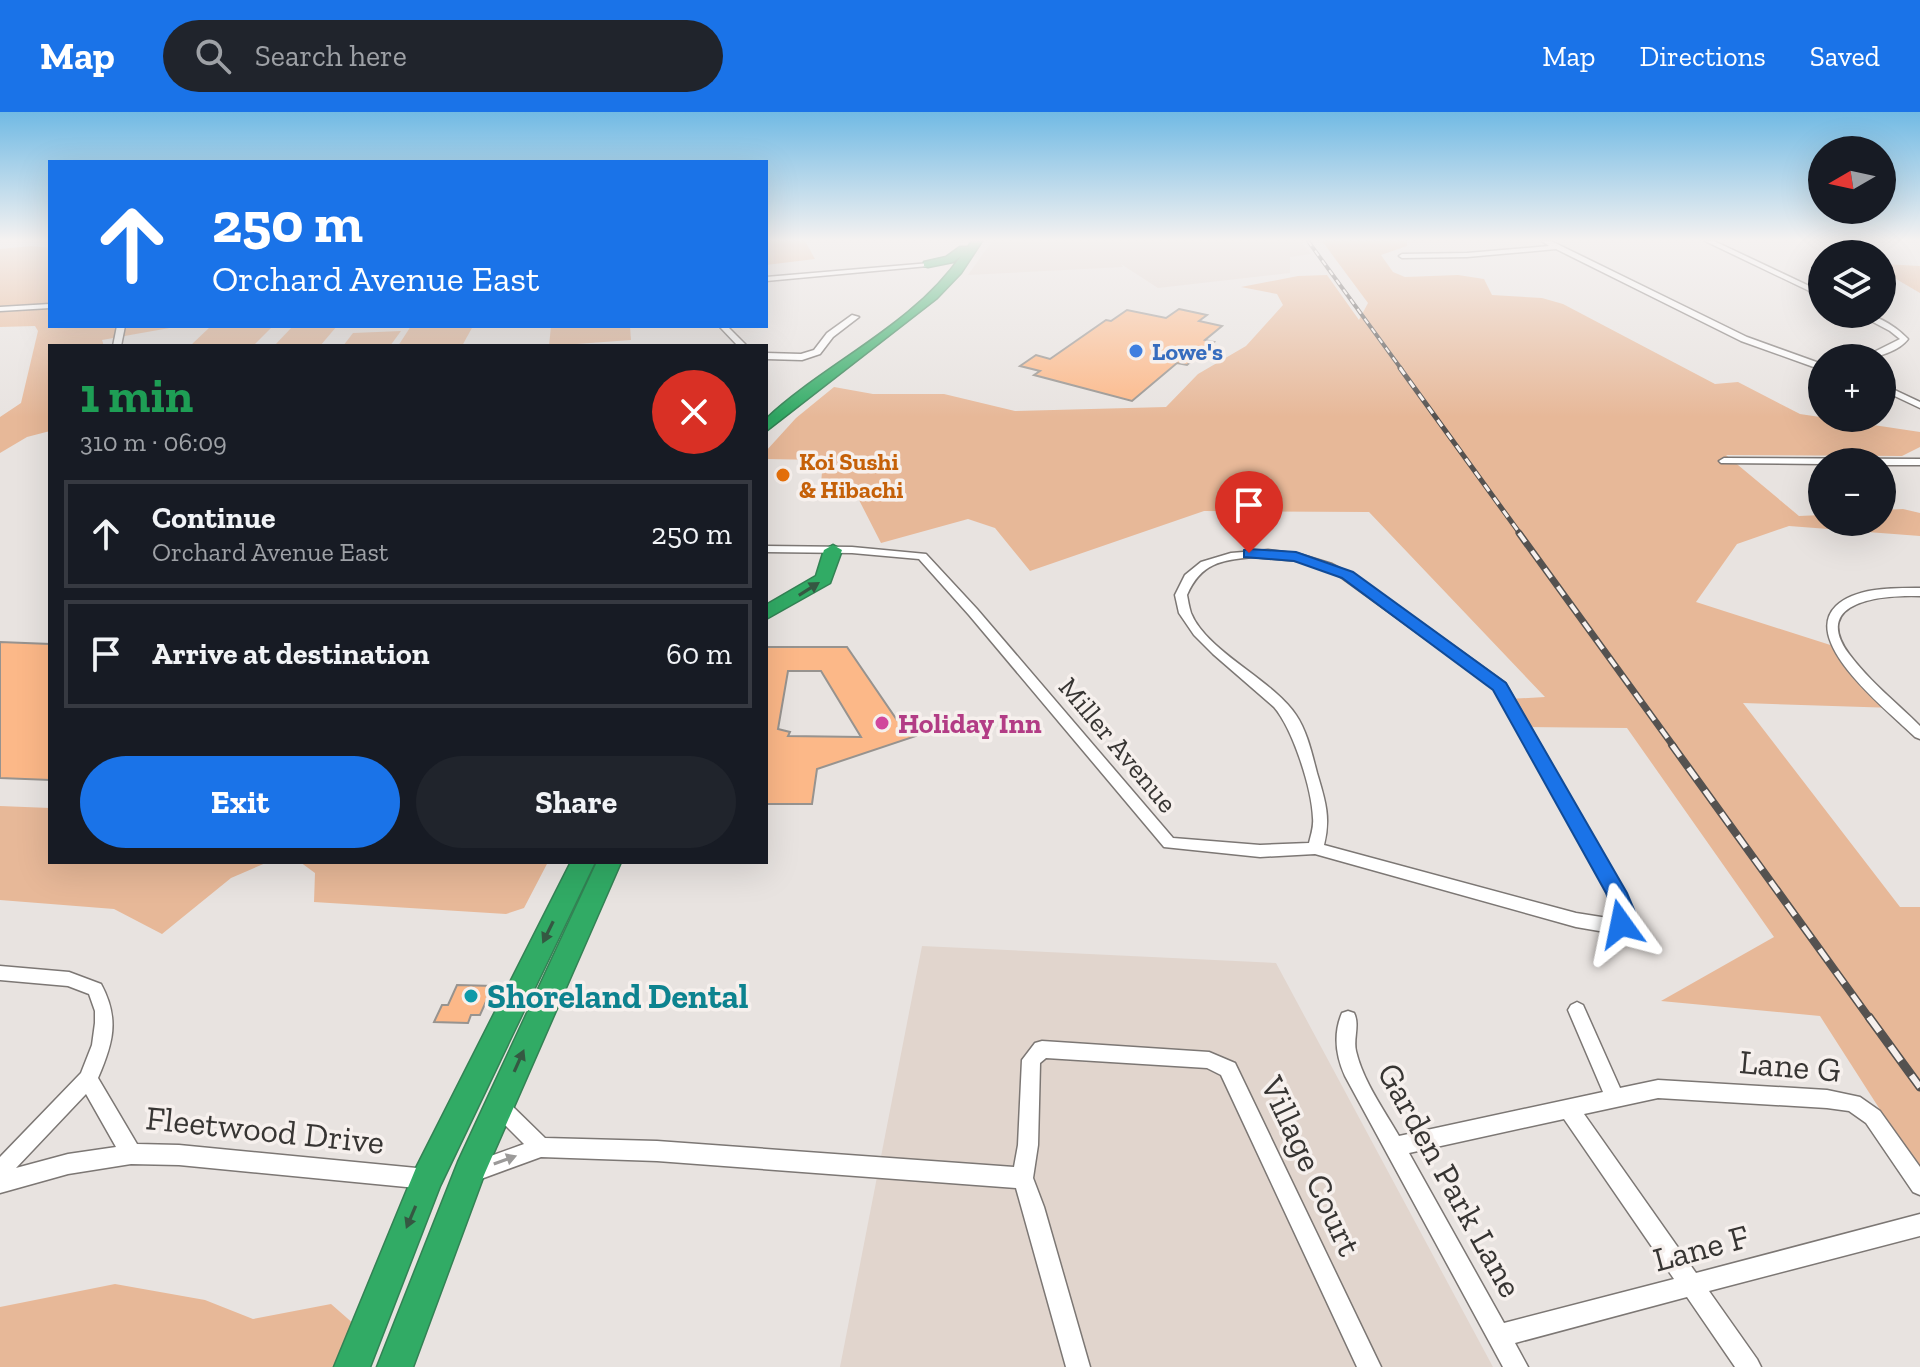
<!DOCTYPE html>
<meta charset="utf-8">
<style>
:root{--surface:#171b24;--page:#20242c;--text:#f1f3f6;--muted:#9ea1a6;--line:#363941;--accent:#1a73e8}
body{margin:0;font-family:"Zilla Slab",serif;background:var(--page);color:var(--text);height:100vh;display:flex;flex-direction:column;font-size:30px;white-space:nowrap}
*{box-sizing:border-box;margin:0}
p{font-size:26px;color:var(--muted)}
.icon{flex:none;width:44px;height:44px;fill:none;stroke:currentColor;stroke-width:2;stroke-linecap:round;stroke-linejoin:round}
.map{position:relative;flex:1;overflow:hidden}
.sheet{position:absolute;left:48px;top:232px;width:720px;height:520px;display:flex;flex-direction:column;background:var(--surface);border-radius:0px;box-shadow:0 8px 32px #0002}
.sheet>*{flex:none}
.guide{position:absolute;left:48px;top:48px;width:720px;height:168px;border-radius:0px;box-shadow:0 8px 32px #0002;background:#1a73e8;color:#fff;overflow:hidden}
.needle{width:52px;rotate:261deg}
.buttons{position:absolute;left:1808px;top:24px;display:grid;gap:16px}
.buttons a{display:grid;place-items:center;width:88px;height:88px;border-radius:50%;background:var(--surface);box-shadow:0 8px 32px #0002;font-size:40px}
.pin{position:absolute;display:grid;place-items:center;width:68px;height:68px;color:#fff;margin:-82px -34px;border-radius:50% 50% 50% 0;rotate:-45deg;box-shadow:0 0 8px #0007}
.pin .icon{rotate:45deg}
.me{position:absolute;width:88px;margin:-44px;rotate:348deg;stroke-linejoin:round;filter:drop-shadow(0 0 6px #0008)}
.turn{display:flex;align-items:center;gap:28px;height:168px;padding:0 32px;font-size:36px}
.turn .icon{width:104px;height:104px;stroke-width:2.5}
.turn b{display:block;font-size:56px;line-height:68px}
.round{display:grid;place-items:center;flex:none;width:84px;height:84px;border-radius:42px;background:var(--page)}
.head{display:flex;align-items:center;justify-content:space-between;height:136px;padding:0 32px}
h1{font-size:48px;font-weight:800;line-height:60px;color:#1e9e55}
.cta{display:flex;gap:16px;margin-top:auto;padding:16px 32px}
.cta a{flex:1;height:92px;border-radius:48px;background:var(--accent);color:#fff;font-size:32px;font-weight:800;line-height:92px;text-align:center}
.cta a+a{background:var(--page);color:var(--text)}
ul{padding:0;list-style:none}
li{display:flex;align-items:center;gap:24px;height:108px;margin:0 16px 12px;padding:0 16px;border:4px solid var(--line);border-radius:0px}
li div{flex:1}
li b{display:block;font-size:30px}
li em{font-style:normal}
header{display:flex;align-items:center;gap:48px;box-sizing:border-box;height:112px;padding:0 40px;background:var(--accent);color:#fff}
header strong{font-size:38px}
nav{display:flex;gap:44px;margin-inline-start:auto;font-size:28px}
.search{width:560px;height:72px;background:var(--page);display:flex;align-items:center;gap:20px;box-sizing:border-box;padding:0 28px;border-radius:44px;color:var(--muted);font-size:30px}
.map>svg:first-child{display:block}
</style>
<header>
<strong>Map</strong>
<div class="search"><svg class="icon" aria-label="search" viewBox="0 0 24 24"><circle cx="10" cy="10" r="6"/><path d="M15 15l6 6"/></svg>Search here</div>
<nav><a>Map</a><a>Directions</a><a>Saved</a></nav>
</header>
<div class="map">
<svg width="1920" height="1255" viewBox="0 0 1920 1255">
<rect width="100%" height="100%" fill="#e8e3e0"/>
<!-- built -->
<g fill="#e1d5cd">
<path d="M 992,129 L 1301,129 L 1311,142 L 1290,145 L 1290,161 L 1158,176 L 1121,152 L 1123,155 L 968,163 Z"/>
<path d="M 922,834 L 1276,851 L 1493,1255 L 840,1255 Z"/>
</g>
<!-- green -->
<g fill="#e7b898">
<path d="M 766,129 L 805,129 L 815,147 L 766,153 Z"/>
<path d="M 1322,129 L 1407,129 L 1407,134 L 1381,143 L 1393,160 L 1405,165 L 1458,163 L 1484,167 L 1492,183 L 1542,186 L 1563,192 L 1715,272 L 1738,270 L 1800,302 L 1920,320 L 1920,335 L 1902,344 L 1726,343 L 1799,404 L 1822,403 L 1822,410 L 1882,410 L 1882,398 L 1903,397 L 1920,401 L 1920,424 L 1789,414 L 1737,432 L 1696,490 L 1846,538 L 1895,596 L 1743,591 L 1900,795 L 1920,795 L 1920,1060 L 1820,904 L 1661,889 L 1774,825 L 1627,616 L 1524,615 L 1508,587 L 1545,585 L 1369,400 L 1204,399 L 1030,459 L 995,416 L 968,407 L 881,431 L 858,386 L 820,384 L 823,348 L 766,347 L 766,339 L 796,306 L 834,275 L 873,282 L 944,282 L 1015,299 L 1166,295 L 1198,262 L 1246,234 L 1283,193 L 1277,182 L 1241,175 L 1298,164 L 1327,163 L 1359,208 L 1368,191 Z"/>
<path d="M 31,134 L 50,136 L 50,214 L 181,214 L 102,228 L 104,234 L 50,234 L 50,319 L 27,325 L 0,341 L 0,305 L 21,291 L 38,219 L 35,214 L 0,215 L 0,137 Z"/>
<path d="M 1882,152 L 1920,154 L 1920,181 L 1891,164 L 1882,163 Z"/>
<path d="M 211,214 L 273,214 L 253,234 L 190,234 Z"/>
<path d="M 293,214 L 337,214 L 320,234 L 274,234 Z"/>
<path d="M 411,214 L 473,214 L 462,234 L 398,234 Z"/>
<path d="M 551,214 L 630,214 L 631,228 L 549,234 Z"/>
<path d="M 401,219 L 390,234 L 343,234 L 353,221 Z"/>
<path d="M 0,694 L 50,696 L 50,750 L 268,750 L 231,766 L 162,822 L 114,797 L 0,788 Z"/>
<path d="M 300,750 L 548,750 L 524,796 L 506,802 L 314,790 L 315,761 Z"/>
<path d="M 115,1172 L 205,1188 L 253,1207 L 331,1192 L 355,1213 L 338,1255 L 0,1255 L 0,1195 Z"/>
</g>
<!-- building -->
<g fill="#fcb888" stroke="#97938f" stroke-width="2" fill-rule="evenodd">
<path d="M 1179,197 L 1207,203 L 1199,209 L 1222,214 L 1205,228 L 1214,230 L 1187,253 L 1177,251 L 1132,289 L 1034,263 L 1040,259 L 1020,254 L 1036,243 L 1050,247 L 1106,208 L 1111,209 L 1127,198 L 1166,206 Z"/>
<path d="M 0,530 L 50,532 L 50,668 L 0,666 Z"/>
<path d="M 766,535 L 847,535 L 897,608 L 906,605 L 916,624 L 817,657 L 812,692 L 766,692 ZM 788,559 L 821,559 L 861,625 L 788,624 L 790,620 L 778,617 Z"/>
<path d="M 457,873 L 493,874 L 480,903 L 471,903 L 468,911 L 434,910 L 442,893 L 448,893 Z"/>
</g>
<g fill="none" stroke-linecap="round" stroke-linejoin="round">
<!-- minor casing -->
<g stroke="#7c7774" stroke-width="3">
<g id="minor">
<path d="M 1542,129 L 1551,129 L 1747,225 L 1822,252 L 1822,258 L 1741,229 L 1556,137 L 1467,145 L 1402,146 L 1399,144 L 1402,142 L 1467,141 L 1549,134 Z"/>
<path d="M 1705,129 L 1714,129 L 1822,180 L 1822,185 Z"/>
<path d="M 930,151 L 928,154 L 766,169 L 766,165 Z"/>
<path d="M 50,192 L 50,196 L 0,199 L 0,195 Z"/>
<path d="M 1858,202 C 1877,202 1895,214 1908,227 C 1899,239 1877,246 1862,246 L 1900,227 L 1890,219 Z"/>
<path d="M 852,203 L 859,205 L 833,225 L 820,242 L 802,248 L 766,247 L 766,241 L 801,242 L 814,238 L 827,221 Z"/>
<path d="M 117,214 L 125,214 L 121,234 L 113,234 Z"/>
<path d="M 719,214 L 727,214 L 747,234 L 738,234 Z"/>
<path d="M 1882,272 L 1920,290 L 1920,296 L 1882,278 Z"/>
<path d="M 1724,346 L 1920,347 L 1920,353 L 1882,353 L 1882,350 L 1822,350 L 1822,352 L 1721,351 L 1719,349 Z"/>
<path d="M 766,434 L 852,435 L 926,442 L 977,497 L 1173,726 L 1260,733 L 1309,731 C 1311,723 1314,714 1313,706 C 1312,677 1293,617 1274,595 L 1213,542 L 1194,523 L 1179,501 L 1175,483 L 1185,463 L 1201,450 L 1231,441 L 1268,438 L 1299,442 L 1332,452 L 1359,466 L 1505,571 L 1625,781 C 1630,795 1634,803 1627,817 L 1611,821 L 1576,815 L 1315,742 L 1260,745 L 1164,735 L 969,503 L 919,447 L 852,441 L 766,440 ZM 1253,445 L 1299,449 L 1338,463 L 1495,577 L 1609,782 L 1616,800 L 1614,807 L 1576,801 L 1324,733 C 1331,705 1325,688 1317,661 C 1312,642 1307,619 1296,603 C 1272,567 1207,540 1191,501 C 1189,495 1188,488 1187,483 C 1201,451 1221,448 1253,445 Z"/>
<path d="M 1920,476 L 1920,484 C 1884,483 1810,488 1849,542 C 1869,569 1896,590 1920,614 L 1920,627 L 1915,625 C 1891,601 1799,530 1836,494 C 1856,475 1894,476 1920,476 Z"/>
<path d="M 0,854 L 69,860 L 101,872 C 120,907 113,931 98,966 L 137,1032 L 179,1033 L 427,1057 L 434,1060 L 437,1067 L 434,1074 L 427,1077 L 179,1053 L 131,1052 L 68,1062 L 0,1081 L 0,1045 L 81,961 L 92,933 L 95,911 L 95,899 L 89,882 L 68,874 L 0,868 ZM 86,982 L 116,1035 L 68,1042 L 16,1056 Z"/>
<path d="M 1577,890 L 1583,893 L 1620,976 L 1658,968 L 1827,978 L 1860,985 L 1880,999 L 1920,1055 L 1920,1083 L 1913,1080 L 1866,1011 L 1849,999 L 1827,996 L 1658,986 L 1584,1002 L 1696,1161 L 1920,1102 L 1920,1124 L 1709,1179 L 1757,1247 L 1761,1255 L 1735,1255 L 1687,1185 L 1515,1231 L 1528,1255 L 1503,1255 L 1345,964 C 1336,944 1333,922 1342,901 L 1348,899 L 1354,901 C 1360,913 1353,927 1356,939 C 1363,969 1384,998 1399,1024 L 1603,980 L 1568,898 L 1571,893 ZM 1564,1007 L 1674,1167 L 1504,1211 L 1409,1041 Z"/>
<path d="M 1042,929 L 1209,940 L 1235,951 L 1381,1255 L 1357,1255 L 1221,963 L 1207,956 L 1046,946 L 1040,951 L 1038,1033 L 1033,1066 L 1044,1095 L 1090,1255 L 1066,1255 L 1016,1076 L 657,1049 L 541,1045 L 470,1071 L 463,1068 L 460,1061 L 463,1054 L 524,1032 L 492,1000 L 489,994 L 492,988 L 499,985 L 506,988 L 545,1026 L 657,1029 L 1014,1055 L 1018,1033 L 1022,948 L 1035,931 Z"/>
</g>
</g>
<!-- highway casing -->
<g stroke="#338254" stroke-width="3">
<g id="highway">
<path d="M 972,129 L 982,129 L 961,161 L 937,186 L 766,319 L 766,307 C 827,250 913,214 961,144 L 953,150 L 928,155 L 924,154 L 924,150 L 946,145 L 960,135 L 968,135 Z"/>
<path d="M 833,433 L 842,438 L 830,471 L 766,507 L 766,493 L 816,464 L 824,438 Z"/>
<path d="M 571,750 L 595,750 L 440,1074 L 370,1255 L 334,1255 L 416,1056 Z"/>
<path d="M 597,750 L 621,750 L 484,1063 L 413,1255 L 377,1255 L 458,1050 Z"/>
</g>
</g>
<!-- minor -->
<use href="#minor" fill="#fff" fill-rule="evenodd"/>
<!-- highway -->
<use href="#highway" fill="#31ab65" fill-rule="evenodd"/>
<!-- rail-far4 casing -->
<g stroke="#555250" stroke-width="4">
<path id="rail-far4" d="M 1308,129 L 1402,258"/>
</g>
<!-- rail-far3 casing -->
<g stroke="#555250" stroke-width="5">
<path id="rail-far3" d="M 1400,256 L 1521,423"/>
</g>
<!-- rail-far2 casing -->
<g stroke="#555250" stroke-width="7">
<path id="rail-far2" d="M 1519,421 L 1674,635"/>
</g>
<!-- rail-far1 casing -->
<g stroke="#555250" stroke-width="8">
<path id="rail-far1" d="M 1672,633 L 1870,907"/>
</g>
<!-- rail casing -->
<g stroke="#555250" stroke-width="9">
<path id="rail" d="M 1869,905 L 1920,975"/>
</g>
<!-- rail-far4 -->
<use href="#rail-far4" stroke="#f6f0ed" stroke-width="2" stroke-dasharray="6" stroke-linecap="butt"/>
<!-- rail-far3 -->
<use href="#rail-far3" stroke="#f6f0ed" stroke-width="3" stroke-dasharray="8" stroke-linecap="butt"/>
<!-- rail-far2 -->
<use href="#rail-far2" stroke="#f6f0ed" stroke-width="4" stroke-dasharray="11" stroke-linecap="butt"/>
<!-- rail-far1 -->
<use href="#rail-far1" stroke="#f6f0ed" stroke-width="5" stroke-dasharray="14" stroke-linecap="butt"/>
<!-- rail -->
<use href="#rail" stroke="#f6f0ed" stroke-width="6" stroke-dasharray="18" stroke-linecap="butt"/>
</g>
<!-- one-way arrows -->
<defs><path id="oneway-solid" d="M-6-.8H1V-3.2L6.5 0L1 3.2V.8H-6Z" transform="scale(2)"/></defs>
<g fill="#355842">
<use href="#oneway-solid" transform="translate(809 477) rotate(-32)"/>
<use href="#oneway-solid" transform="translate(548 820) rotate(116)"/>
<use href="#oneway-solid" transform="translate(519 949) rotate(-66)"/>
<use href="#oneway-solid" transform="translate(411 1105) rotate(113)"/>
</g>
<use fill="#9b9a99" href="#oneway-solid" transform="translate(505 1048) rotate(-20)"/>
<!-- sky -->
<linearGradient id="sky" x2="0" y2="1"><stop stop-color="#71bae4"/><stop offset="0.42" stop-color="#f5f2f1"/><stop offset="1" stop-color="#f5f2f1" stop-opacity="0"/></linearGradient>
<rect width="1920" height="305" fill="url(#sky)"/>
<!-- route -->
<path fill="#1a73e8" stroke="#114b97" stroke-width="2" d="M 1249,437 L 1296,440 L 1353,460 L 1506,571 L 1627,781 L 1635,800 L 1628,818 L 1621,821 L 1613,818 L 1610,812 L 1613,800 L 1606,781 L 1493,578 L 1342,466 L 1294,449 L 1244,445 L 1244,438 Z"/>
<!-- markers -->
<circle fill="#3f7fe0" stroke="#f6f0ed" stroke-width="3" cx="1136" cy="239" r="8"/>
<circle fill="#e8710a" stroke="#f6f0ed" stroke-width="3" cx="783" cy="363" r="8"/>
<circle fill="#d1479c" stroke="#f6f0ed" stroke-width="3" cx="882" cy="611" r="8"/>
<circle fill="#0f9aa8" stroke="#f6f0ed" stroke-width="3" cx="471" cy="884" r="8"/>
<g text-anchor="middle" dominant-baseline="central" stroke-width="7" stroke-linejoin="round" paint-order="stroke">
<!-- far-shop labels -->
<g font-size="24" font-weight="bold" fill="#366cbe" stroke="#f6f0ed" text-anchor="start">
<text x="1152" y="239">Lowe's</text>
</g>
<!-- far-food labels -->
<g font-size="24" font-weight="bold" fill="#c56008" stroke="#f6f0ed" text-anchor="start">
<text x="799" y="349">Koi Sushi<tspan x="799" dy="28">&amp; Hibachi</tspan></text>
</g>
<!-- hotel labels -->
<g font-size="28" font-weight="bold" fill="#b23c85" stroke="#f6f0ed" text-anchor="start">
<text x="898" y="611">Holiday Inn</text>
</g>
<!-- street labels -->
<g font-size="28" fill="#373533" stroke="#f6f0ed">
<text transform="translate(1118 633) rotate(50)">Miller Avenue</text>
</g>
<!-- near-culture labels -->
<g font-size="34" font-weight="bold" fill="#0d838f" stroke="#f6f0ed" text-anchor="start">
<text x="487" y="884">Shoreland Dental</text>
</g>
<!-- near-street labels -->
<g font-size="34" fill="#373533" stroke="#f6f0ed">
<text transform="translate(1790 954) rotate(5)">Lane G</text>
<text transform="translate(265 1018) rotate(6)">Fleetwood Drive</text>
<text transform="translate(1311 1054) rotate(65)">Village Court</text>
<text transform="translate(1450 1068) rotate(61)">Garden Park Lane</text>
<text transform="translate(1701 1136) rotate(-15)">Lane F</text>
</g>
</g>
</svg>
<div class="buttons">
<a><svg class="needle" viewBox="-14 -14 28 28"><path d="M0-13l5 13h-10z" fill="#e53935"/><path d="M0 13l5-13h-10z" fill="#9ea1a6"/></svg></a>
<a><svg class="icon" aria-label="layers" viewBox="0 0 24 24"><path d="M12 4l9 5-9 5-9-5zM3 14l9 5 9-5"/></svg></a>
<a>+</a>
<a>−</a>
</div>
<div class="pin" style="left:1249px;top:441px;background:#d93025"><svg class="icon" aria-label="arrive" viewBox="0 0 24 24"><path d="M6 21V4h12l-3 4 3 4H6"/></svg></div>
<svg class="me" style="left:1621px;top:812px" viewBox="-20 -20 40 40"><path d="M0-17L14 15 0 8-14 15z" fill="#1a73e8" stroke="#fff" stroke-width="4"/></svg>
<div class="guide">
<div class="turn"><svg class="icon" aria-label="ahead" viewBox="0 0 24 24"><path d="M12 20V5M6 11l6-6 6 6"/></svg><div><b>250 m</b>Orchard Avenue East</div></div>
</div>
<section class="sheet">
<div class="head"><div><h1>1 min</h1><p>310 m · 06:09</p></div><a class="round" style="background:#d93025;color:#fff"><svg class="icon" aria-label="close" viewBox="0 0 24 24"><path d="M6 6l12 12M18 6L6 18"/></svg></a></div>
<ul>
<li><svg class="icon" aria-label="ahead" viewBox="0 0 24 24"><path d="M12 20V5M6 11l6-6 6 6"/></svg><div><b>Continue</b><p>Orchard Avenue East</p></div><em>250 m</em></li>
<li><svg class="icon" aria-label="arrive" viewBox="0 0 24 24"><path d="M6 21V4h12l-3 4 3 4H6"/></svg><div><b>Arrive at destination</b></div><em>60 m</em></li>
</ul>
<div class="cta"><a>Exit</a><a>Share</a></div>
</section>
</div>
